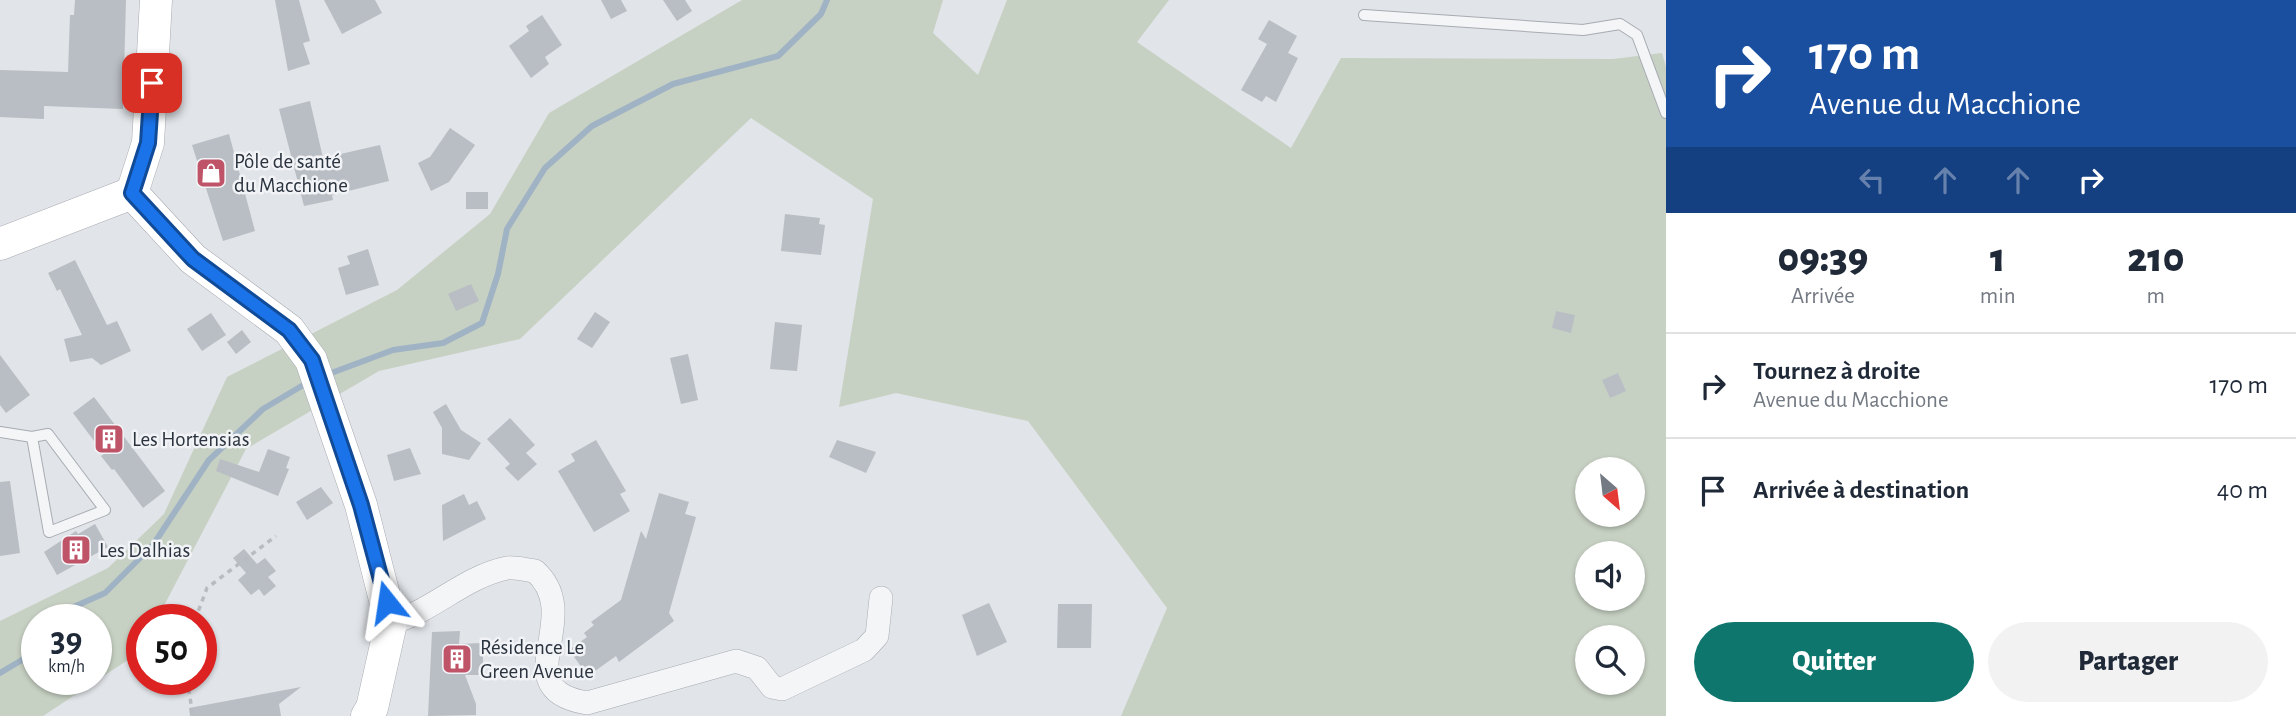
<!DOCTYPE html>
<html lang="fr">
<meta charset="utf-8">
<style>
:root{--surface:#fff;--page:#f2f2f3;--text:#1f2937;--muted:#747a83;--line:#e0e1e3;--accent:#0f766e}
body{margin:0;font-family:"Alegreya Sans",sans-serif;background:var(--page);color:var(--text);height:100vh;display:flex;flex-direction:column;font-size:26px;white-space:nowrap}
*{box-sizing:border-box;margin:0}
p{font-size:23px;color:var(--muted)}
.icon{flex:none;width:38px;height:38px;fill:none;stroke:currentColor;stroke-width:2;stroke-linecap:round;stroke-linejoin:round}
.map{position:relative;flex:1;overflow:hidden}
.drawer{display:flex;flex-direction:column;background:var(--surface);width:630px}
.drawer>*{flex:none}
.guide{background:#1a4fa0;color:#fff;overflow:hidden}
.needle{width:46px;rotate:152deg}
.buttons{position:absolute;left:1575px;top:457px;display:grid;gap:14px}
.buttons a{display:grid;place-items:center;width:70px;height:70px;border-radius:50%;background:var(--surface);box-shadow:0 2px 5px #0004;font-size:35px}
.speed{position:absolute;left:21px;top:604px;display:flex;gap:14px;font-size:35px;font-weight:700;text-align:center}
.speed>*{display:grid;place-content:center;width:91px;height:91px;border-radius:50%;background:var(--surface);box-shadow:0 2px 5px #0004;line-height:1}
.speed small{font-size:18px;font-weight:400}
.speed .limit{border:10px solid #d22;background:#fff;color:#111}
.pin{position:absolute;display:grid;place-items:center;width:60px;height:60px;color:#fff;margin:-30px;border-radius:14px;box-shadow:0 4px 10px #0006}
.me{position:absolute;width:77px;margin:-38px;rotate:345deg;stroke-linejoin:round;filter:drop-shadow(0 0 5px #0008)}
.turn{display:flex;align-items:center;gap:24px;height:147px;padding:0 28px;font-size:32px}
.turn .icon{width:91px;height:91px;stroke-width:2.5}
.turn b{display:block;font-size:49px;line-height:60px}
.lanes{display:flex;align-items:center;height:66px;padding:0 28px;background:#0003;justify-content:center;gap:35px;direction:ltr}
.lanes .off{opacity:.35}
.eta{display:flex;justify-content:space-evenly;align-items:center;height:119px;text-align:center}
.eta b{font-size:42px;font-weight:800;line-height:49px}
.button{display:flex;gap:14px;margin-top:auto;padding:14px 28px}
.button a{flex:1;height:80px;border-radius:42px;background:var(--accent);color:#fff;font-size:28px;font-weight:800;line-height:80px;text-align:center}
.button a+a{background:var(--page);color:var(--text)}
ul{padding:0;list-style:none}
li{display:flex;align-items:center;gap:21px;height:105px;padding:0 28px;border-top:2px solid var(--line)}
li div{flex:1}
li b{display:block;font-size:26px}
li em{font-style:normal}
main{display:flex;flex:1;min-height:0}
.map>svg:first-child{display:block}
</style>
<main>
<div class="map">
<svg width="1666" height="716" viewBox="0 0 1666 716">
<rect width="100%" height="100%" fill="#e1e4e8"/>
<!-- green -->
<path fill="#c7d1c3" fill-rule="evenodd" d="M 742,0 L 943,0 L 933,33 L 978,75 L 1007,0 L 1169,0 L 1137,42 L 1291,148 L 1341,58 L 1613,59 L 1662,53 L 1666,67 L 1666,716 L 1121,716 L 1167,608 L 1028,421 L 896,393 L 839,407 L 873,199 L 751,118 L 520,339 L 379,371 L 246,449 L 157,619 L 142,620 L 140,652 L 43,716 L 0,716 L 0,621 L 108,568 L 164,514 L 227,377 L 397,290 L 490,214 L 549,113 ZM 1587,469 L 1633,469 L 1633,514 L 1587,514 ZM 1587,553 L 1633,553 L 1633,598 L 1587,598 ZM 37,620 L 96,620 L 96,679 L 37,679 ZM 1587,637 L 1633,637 L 1633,682 L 1587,682 Z"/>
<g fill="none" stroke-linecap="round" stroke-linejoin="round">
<!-- stream -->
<g stroke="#a0b3c4" stroke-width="6">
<path d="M 326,375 L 393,350 L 443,343 L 482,323 L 498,274 L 507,229 L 545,168 L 592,126 L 673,84 L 778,56 L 821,14 L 827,0"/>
<path d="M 60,620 L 69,609 L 105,593 L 153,545 L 209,460 L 263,409 L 310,381"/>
<path d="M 0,673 L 22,660 L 37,644"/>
</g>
</g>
<!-- building -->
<g fill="#b9bec4">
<path d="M 75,0 L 126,0 L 123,109 L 44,106 L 44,119 L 0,117 L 0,70 L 68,72 L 70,15 L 74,15 Z"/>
<path d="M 275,0 L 299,0 L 310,41 L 303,43 L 310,64 L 288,71 Z"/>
<path d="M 324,0 L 375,0 L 382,13 L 342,34 Z"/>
<path d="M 601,0 L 621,0 L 627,11 L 611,19 Z"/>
<path d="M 663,0 L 685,0 L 692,11 L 677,21 Z"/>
<path d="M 542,15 L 562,45 L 545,57 L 549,64 L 531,78 L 509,46 L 529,31 L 526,26 Z"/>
<path d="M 1269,20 L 1297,36 L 1288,53 L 1298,58 L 1276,102 L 1266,96 L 1262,102 L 1241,90 L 1267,44 L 1258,39 Z"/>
<path d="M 310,101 L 323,158 L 380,145 L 389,181 L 332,195 L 333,200 L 304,206 L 279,109 Z"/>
<path d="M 450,128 L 475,145 L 449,182 L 431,191 L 418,163 L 430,157 Z"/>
<path d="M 229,134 L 255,231 L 223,241 L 192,145 Z"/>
<rect x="466" y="192" width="22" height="17"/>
<path d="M 785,214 L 820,218 L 819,224 L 825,225 L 821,255 L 781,251 Z"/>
<path d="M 368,249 L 379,285 L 346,295 L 338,268 L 350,264 L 347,256 Z"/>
<path d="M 75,260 L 107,325 L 117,321 L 131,351 L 101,365 L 92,358 L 70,362 L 64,339 L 82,335 L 60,289 L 57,291 L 48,273 Z"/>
<path d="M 471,284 L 479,301 L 456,311 L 448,294 Z"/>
<path d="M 1556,311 L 1575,315 L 1571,333 L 1552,328 Z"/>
<path d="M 595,312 L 610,322 L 592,348 L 577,339 Z"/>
<path d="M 211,313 L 226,335 L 202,351 L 187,329 Z"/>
<path d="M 775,322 L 802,325 L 797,371 L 770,369 Z"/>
<path d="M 242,330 L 251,342 L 236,354 L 227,342 Z"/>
<path d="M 688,354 L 698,400 L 681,404 L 670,358 Z"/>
<path d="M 0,355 L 30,395 L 6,413 L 0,405 Z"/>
<path d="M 1618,373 L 1626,391 L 1610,398 L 1602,380 Z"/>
<path d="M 94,397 L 165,491 L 143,508 L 114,469 L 112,470 L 101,456 L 104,454 L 73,413 Z"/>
<path d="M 446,404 L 461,430 L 481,443 L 469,460 L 442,454 L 442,428 L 433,412 Z"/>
<path d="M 510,418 L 535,445 L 526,453 L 537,464 L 518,481 L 505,468 L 510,464 L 487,439 Z"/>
<path d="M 596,440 L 626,491 L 620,494 L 630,511 L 594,532 L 558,471 L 575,461 L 571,454 Z"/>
<path d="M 837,440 L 876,452 L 866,473 L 829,457 Z"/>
<path d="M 410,448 L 421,474 L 394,481 L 387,455 Z"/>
<path d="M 268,449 L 290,457 L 286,468 L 289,469 L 278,496 L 216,471 L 220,459 L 259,472 Z"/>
<path d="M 10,481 L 20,553 L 0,556 L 0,482 Z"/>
<path d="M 321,487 L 333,503 L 307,520 L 296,502 Z"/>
<path d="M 659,493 L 689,502 L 685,514 L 696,517 L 669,613 L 674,621 L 619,662 L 616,656 L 588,676 L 569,650 L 587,637 L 584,633 L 594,625 L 591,622 L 621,600 L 641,531 L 646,539 Z"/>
<path d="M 464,494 L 469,505 L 477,501 L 486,519 L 443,541 L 442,505 Z"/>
<path d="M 95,524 L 108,547 L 57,575 L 44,552 L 76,531 L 78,534 Z"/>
<path d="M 244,549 L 257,564 L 265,558 L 276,571 L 268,577 L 276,586 L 264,596 L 259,589 L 251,595 L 238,580 L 246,573 L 233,558 Z"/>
<path d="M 989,603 L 1007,642 L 977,656 L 962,615 Z"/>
<path d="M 1058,604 L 1092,604 L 1091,648 L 1057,648 Z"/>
<path d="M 460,631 L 459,644 L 483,643 L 483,675 L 465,675 L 476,704 L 476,715 L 428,716 L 432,632 Z"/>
<path d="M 301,687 L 279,704 L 281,716 L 190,716 L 189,708 Z"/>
</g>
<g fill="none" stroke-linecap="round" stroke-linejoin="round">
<!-- lane casing -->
<g stroke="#a7abb2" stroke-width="12">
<g id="lane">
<path d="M 1364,15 L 1583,30 L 1620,24 L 1637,35 L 1666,113"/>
<path d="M 0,432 L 32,437 L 49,532 L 105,510 L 48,434 L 32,437"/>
</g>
</g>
<!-- street casing -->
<g stroke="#a7abb2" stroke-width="24">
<path id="street" d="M 391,623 C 433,611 464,577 507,568 C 516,567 526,570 535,571 C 587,618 502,689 587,703 L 736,661 L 757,668 L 772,687 L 782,689 L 864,650 L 877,636 L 881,598"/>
</g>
<!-- secondary casing -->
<g stroke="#a7abb2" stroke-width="33">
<g id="secondary">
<path d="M 132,193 L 193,259 L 289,330 L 311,360 L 361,505 L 391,623 L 372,708 L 367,716"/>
<path d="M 132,193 L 148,143 L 156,0"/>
<path d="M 0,244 L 132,193"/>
</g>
</g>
<!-- path -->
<g stroke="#b8bbc0" stroke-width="3.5" stroke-dasharray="5 5" stroke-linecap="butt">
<path d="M 195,620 L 207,588 L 276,536"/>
<path d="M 187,679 L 193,716"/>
</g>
<!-- lane -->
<use href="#lane" stroke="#f4f5f7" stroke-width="10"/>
<!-- street -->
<use href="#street" stroke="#f4f5f7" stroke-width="23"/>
<!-- secondary -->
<use href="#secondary" stroke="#fff" stroke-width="32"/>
</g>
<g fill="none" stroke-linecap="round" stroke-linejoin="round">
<!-- route casing -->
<g stroke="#114b97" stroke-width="18">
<path id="route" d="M 152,83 L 148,143 L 132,193 L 193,259 L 289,330 L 312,360 L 361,505 L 387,602"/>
</g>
<!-- route -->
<use href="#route" stroke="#1a73e8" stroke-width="12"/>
</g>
<!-- icons -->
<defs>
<g id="shop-square" transform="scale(1.575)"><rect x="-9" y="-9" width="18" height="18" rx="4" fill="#bf5468" stroke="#f1f3f6"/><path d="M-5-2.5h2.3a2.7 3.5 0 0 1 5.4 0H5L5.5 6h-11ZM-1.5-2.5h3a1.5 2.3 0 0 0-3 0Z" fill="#fff"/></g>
<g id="building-square" transform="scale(1.575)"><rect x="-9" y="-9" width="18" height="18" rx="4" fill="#bf5468" stroke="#f1f3f6"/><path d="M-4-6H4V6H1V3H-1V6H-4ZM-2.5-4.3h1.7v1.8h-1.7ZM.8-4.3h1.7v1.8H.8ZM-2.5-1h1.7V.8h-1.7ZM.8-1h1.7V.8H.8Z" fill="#fff"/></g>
</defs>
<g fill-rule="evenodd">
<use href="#shop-square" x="211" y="173"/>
<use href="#building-square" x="109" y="439"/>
<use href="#building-square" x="76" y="550"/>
<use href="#building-square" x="457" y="659"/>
</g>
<g text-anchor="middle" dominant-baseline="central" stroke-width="5" stroke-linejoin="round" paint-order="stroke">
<!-- poi labels -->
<g font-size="21" fill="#2b333e" stroke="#f1f3f6" text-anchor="start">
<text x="234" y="161">Pôle de santé<tspan x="234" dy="24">du Macchione</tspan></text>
<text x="132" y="439">Les Hortensias</text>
<text x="99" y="550">Les Dalhias</text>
<text x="480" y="647">Résidence Le<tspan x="480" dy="24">Green Avenue</tspan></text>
</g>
</g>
</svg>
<div class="buttons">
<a><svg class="needle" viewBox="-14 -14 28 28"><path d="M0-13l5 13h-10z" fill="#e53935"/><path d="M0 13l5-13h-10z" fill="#747a83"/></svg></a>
<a><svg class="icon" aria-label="sound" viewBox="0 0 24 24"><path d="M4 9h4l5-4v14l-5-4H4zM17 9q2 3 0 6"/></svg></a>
<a><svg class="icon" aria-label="search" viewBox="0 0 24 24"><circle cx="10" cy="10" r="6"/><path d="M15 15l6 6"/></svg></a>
</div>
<div class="speed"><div>39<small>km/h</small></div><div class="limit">50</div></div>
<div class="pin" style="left:152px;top:83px;background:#d93025"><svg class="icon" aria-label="arrive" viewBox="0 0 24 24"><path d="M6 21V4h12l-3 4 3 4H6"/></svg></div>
<svg class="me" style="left:387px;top:602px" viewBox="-20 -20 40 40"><path d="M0-17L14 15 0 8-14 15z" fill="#1a73e8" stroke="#fff" stroke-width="4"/></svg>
</div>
<section class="drawer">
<div class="guide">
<div class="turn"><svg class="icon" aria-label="right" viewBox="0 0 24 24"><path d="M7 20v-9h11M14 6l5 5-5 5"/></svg><div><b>170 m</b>Avenue du Macchione</div></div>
<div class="lanes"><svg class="icon off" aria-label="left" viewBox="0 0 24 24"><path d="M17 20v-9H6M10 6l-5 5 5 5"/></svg><svg class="icon off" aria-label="ahead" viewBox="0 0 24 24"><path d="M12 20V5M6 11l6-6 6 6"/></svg><svg class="icon off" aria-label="ahead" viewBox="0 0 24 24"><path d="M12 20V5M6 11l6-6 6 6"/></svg><svg class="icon" aria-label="right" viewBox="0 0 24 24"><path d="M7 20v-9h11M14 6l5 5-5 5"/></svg></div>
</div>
<div class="eta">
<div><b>09:39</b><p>Arrivée</p></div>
<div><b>1</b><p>min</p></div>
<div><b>210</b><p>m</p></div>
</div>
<ul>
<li><svg class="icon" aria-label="right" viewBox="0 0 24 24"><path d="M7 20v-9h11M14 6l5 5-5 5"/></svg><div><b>Tournez à droite</b><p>Avenue du Macchione</p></div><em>170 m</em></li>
<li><svg class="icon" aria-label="arrive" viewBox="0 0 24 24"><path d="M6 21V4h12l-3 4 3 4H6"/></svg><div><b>Arrivée à destination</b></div><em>40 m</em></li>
</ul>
<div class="button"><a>Quitter</a><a>Partager</a></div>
</section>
</main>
